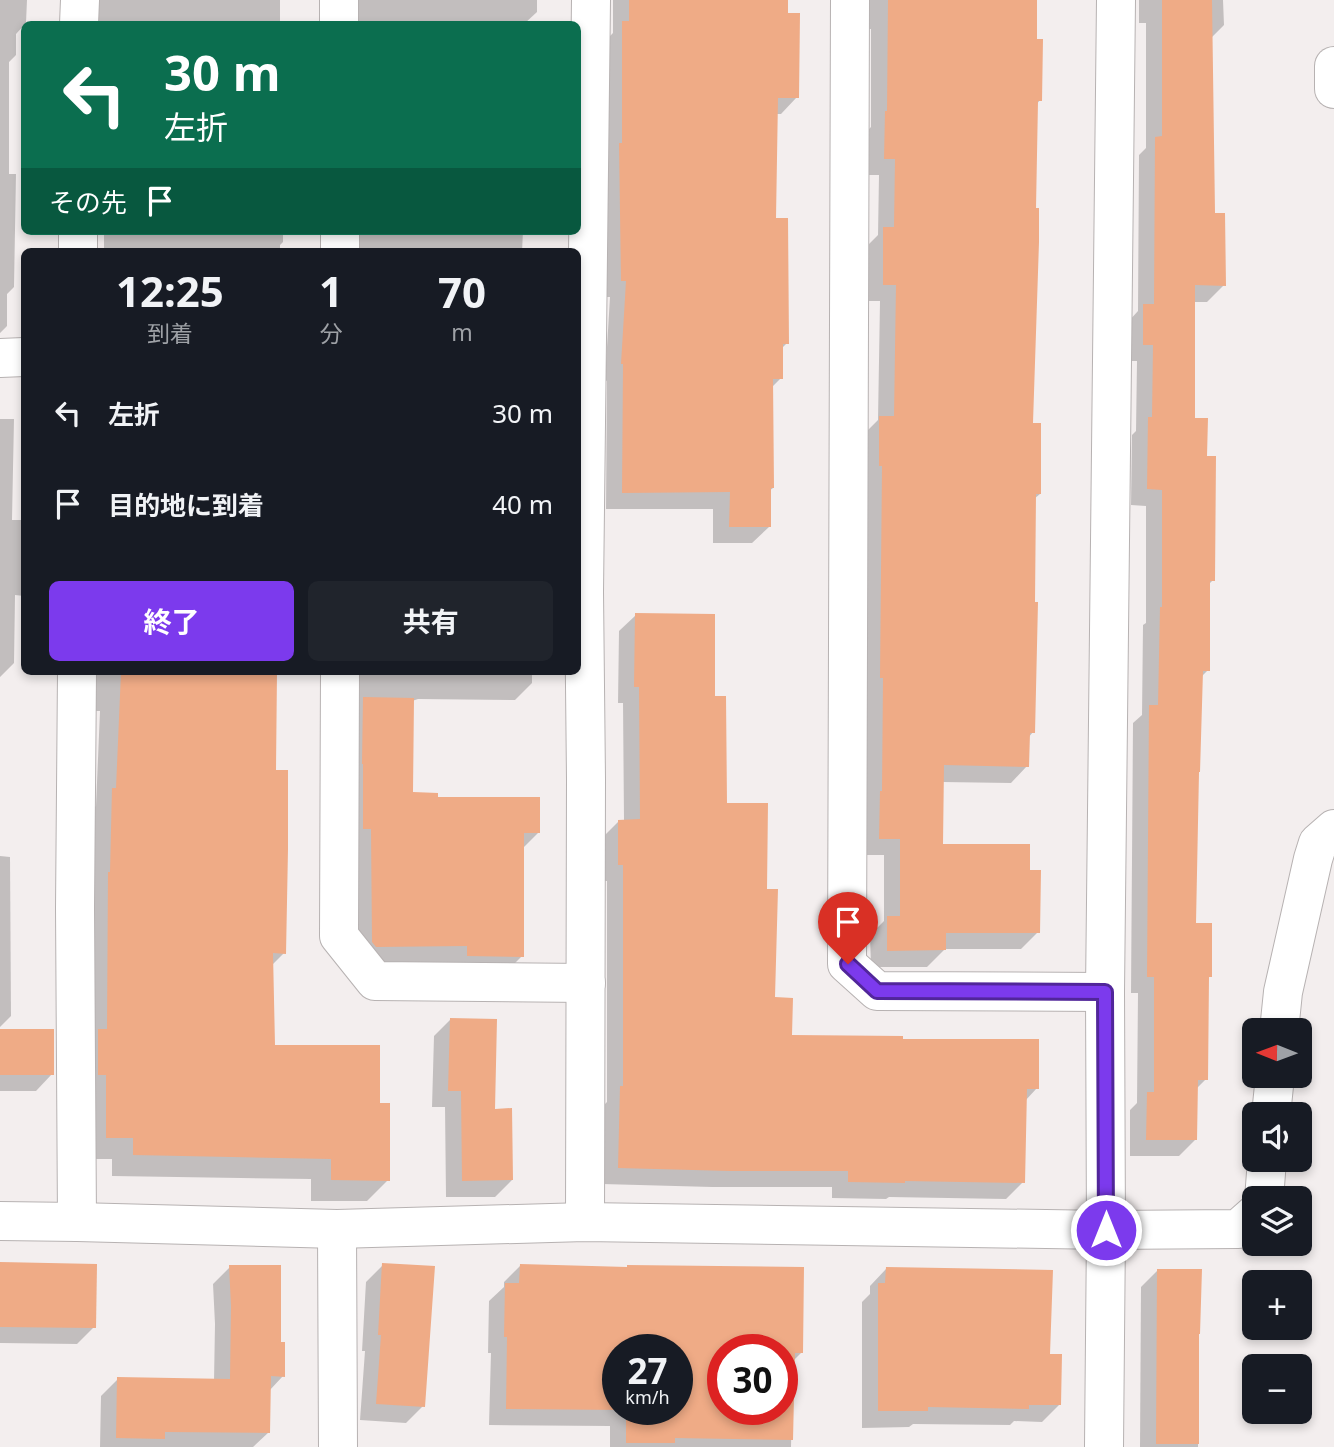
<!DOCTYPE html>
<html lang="ja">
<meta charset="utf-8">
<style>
:root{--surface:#171b24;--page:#20242c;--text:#f1f3f6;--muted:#9ea1a6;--accent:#7c3aed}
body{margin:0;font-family:"Noto Sans","Noto Sans JP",sans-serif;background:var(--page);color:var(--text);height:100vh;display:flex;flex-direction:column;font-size:26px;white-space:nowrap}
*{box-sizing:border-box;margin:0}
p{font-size:23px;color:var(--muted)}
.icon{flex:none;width:38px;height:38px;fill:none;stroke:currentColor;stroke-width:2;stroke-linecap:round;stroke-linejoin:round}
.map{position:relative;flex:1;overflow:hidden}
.sheet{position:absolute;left:21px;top:248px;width:560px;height:427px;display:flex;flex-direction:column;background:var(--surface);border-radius:10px;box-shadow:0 4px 10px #0003}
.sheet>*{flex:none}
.guide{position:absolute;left:21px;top:21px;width:560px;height:214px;border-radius:10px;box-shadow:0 4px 10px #0003;background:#0b6e4f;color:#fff;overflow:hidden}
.needle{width:46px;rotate:271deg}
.controls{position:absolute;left:1242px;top:1018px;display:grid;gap:14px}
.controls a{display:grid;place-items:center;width:70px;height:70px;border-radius:10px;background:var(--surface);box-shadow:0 4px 10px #0003;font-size:35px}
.speed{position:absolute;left:602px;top:1334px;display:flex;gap:14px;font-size:35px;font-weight:700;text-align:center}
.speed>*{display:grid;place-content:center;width:91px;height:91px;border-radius:50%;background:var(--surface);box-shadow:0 4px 10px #0003;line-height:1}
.speed small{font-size:18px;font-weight:400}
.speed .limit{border:10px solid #d22;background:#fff;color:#111}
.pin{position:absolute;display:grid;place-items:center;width:60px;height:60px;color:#fff;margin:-72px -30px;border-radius:50% 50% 50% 0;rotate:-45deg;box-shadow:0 0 7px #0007}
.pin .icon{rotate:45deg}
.me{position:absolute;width:77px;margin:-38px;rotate:0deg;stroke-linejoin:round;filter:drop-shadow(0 0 5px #0008)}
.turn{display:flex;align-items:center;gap:24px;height:147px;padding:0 28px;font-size:32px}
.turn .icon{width:91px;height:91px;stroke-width:2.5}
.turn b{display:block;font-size:49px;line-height:60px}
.then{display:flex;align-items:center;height:66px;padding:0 28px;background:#0003;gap:14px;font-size:26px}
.eta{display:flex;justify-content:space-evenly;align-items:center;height:119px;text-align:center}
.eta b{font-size:42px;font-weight:700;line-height:49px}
.cta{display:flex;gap:14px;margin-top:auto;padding:14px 28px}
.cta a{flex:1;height:80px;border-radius:10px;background:var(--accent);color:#fff;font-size:28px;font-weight:700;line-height:80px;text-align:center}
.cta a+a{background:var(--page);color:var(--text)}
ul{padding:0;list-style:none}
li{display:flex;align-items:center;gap:21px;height:91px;padding:0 28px}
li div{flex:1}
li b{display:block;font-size:26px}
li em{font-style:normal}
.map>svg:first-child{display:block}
</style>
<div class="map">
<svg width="1334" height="1447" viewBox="0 0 1334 1447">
<rect width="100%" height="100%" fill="#f3eeee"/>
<!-- shadow -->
<g fill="#0003" fill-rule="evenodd">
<path d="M 0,0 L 27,0 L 26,23 L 16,34 L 16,55 L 9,62 L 9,174 L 16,174 L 14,287 L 7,294 L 7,326 L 0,333 Z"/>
<path d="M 95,0 L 280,0 L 280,24 L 94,24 Z"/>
<path d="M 346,0 L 537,0 L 537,12 L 524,24 L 353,24 Z"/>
<path d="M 613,0 L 786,0 L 797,97 L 781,114 L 776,114 L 774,220 L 787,343 L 781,349 L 781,378 L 771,388 L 773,488 L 769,491 L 769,527 L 752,543 L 713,543 L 713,509 L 606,509 L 607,381 L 605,380 L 610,297 L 605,297 L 606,40 L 613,33 Z"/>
<path d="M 869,0 L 1035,0 L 1035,40 L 1040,100 L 1036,105 L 1031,425 L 1040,494 L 1034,499 L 1033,732 L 1028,738 L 1027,766 L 1011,783 L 942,782 L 942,845 L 1028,872 L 1038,932 L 1021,949 L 945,949 L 927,967 L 871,967 L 870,935 L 884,921 L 884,855 L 863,855 L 863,435 L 878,420 L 880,301 L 867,301 L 867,246 L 878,235 L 879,175 L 868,175 L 868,130 L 871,127 L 871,29 L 869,29 Z"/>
<path d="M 1139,0 L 1223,0 L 1224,25 L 1210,39 L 1213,215 L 1224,285 L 1207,302 L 1193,302 L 1194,419 L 1206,458 L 1213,580 L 1208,585 L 1208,670 L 1201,677 L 1194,924 L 1210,976 L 1207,980 L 1206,1079 L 1196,1089 L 1196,1139 L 1179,1156 L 1130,1156 L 1130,1110 L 1137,1103 L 1138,993 L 1131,993 L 1133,723 L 1142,715 L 1143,625 L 1146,623 L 1146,506 L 1131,505 L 1132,435 L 1136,431 L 1137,361 L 1127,361 L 1127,323 L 1138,311 L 1139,155 L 1146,148 L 1146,23 L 1139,23 Z"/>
<path d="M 104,231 L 283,231 L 283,242 L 280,245 L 280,252 L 104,252 Z"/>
<path d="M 351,231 L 523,231 L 522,252 L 350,252 Z"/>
<path d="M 0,419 L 14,419 L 12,520 L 24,520 L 24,596 L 15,595 L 14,663 L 0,677 Z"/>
<path d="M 636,615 L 713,698 L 726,804 L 765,890 L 773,999 L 790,1037 L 901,1041 L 1037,1088 L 1025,1101 L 1023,1182 L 1006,1199 L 889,1197 L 886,1199 L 832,1198 L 832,1187 L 712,1187 L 602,1184 L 604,1105 L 607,1102 L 607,881 L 602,881 L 602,838 L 619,821 L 624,821 L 623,703 L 618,703 L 619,631 Z"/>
<path d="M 88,672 L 275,672 L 274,772 L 284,953 L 271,966 L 273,1047 L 378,1105 L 388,1180 L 367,1201 L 311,1201 L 311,1179 L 112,1176 L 112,1159 L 85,1159 L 91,810 L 96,806 L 100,711 L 86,711 Z"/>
<path d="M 349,672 L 532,672 L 532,683 L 515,700 L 418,699 L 412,701 L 412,794 L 436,799 L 538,833 L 522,849 L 522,956 L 505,973 L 451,972 L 451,962 L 359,963 Z"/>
<path d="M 0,856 L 10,857 L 11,1016 L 0,1027 Z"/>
<path d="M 451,1019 L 493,1110 L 512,1180 L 495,1197 L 446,1197 L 445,1107 L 432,1107 L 434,1036 Z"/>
<path d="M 0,1031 L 52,1074 L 36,1091 L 0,1091 Z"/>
<path d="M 0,1264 L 94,1327 L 77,1344 L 0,1343 Z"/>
<path d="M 383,1265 L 423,1406 L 406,1423 L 360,1420 L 365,1351 L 362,1351 L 366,1282 Z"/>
<path d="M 521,1265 L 801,1353 L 793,1361 L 791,1447 L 610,1447 L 610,1426 L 489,1425 L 491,1353 L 488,1353 L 489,1301 L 504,1287 L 504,1282 ZM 618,1349 L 677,1349 L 677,1409 L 618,1409 ZM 723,1349 L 782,1349 L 782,1409 L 723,1409 Z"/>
<path d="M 230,1267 L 279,1344 L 283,1376 L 269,1391 L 269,1432 L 253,1447 L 100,1447 L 101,1396 L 118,1379 L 214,1381 L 215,1324 L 213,1284 Z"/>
<path d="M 886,1269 L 1048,1356 L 1059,1405 L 1042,1422 L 1014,1421 L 1010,1425 L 913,1424 L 909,1427 L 862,1428 L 862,1302 L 870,1294 L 870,1286 Z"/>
<path d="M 1158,1270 L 1197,1335 L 1198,1447 L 1140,1447 L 1141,1287 Z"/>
</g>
<!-- building -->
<g fill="#efab86" fill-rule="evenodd">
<path d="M 629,0 L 788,0 L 788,13 L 800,13 L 799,98 L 778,98 L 776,218 L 788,218 L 789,344 L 783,344 L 783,379 L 773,379 L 774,488 L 771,488 L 771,527 L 729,527 L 730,492 L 622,493 L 623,364 L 621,364 L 626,281 L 621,281 L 619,143 L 622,143 L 622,21 L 629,21 Z"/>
<path d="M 888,0 L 1037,0 L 1037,39 L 1043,39 L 1042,101 L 1038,101 L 1036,208 L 1039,208 L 1039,242 L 1033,423 L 1041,423 L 1041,494 L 1036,494 L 1035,602 L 1038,602 L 1035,733 L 1030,733 L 1029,767 L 944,765 L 943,844 L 1030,844 L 1030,870 L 1041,870 L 1040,933 L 946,933 L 946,950 L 887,951 L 887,916 L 900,916 L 900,839 L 879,839 L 880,791 L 882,791 L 883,678 L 880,678 L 882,466 L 879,466 L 879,416 L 894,416 L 896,285 L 883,285 L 883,227 L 894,227 L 895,159 L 884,159 L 885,111 L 887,111 Z"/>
<path d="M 1162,0 L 1212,0 L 1215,213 L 1225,213 L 1226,286 L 1195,285 L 1195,418 L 1208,418 L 1207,456 L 1216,456 L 1215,581 L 1210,581 L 1210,671 L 1203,671 L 1200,772 L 1199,772 L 1196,923 L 1212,923 L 1212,977 L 1209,977 L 1208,1080 L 1198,1080 L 1197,1140 L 1146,1140 L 1147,1092 L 1154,1092 L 1154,977 L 1147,977 L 1149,705 L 1158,705 L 1160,607 L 1162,607 L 1162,490 L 1147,489 L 1148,417 L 1152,417 L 1153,345 L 1143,345 L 1143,304 L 1154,304 L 1155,137 L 1162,136 Z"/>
<path d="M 635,613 L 715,614 L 715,696 L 726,696 L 727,803 L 768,803 L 767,889 L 778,889 L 775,997 L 793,998 L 792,1035 L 903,1036 L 903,1039 L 1039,1039 L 1039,1089 L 1027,1089 L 1025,1183 L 905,1181 L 905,1183 L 848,1182 L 848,1171 L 730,1171 L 618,1168 L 620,1086 L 623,1086 L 623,865 L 618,865 L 618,820 L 640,819 L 639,687 L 634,687 Z"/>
<path d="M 121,672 L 277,672 L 276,770 L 288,770 L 288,849 L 286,954 L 273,953 L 275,1045 L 380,1045 L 380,1103 L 390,1103 L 390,1181 L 331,1180 L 331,1159 L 133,1155 L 133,1138 L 106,1138 L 106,1075 L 98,1075 L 98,1029 L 107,1029 L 108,872 L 110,872 L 112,788 L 116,788 Z"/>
<path d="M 363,697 L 414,698 L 413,792 L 438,793 L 438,797 L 540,797 L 540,833 L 524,833 L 524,957 L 467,956 L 467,946 L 376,947 L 372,942 L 371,829 L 363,829 L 363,764 L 362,764 Z"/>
<path d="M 450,1018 L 497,1019 L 495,1109 L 512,1108 L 513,1180 L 462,1181 L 461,1091 L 448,1091 Z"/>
<rect x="0" y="1029" width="54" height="46"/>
<path d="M 0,1262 L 97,1264 L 96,1328 L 0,1327 Z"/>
<path d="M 382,1263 L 435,1266 L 425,1407 L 376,1404 L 381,1335 L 378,1335 Z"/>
<path d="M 520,1264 L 627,1267 L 627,1265 L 804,1267 L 803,1353 L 795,1353 L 793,1440 L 675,1438 L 675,1443 L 626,1443 L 626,1410 L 506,1409 L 507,1337 L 504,1337 L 505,1283 L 519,1283 ZM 618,1349 L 677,1349 L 677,1409 L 618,1409 ZM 723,1349 L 782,1349 L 782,1409 L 723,1409 Z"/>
<path d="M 229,1265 L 281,1265 L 281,1342 L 285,1342 L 285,1377 L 271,1376 L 270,1433 L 165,1432 L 165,1439 L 116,1438 L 117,1377 L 230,1379 L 231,1306 Z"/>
<path d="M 886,1267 L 1053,1270 L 1050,1354 L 1062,1354 L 1061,1405 L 1029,1405 L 1029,1409 L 928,1407 L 928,1411 L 878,1411 L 878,1283 L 885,1283 Z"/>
<path d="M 1157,1269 L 1202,1269 L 1200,1334 L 1199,1334 L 1199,1444 L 1156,1444 Z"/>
</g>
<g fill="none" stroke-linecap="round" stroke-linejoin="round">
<!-- street casing -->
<g stroke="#b7b2b2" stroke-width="40">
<g id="street">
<path d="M 339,0 L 339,24"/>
<path d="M 850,0 L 847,964 L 877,991 L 1105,992"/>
<path d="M 79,24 L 80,0"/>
<path d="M 1334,89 L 1334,66"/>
<path d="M 340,231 L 340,252"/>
<path d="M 78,252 L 78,231"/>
<path d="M 0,358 L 24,357"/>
<path d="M 77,672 L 75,908 L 77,1222"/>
<path d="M 340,672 L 339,936 L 375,981 L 586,983"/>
<path d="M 1279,1031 L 1283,992 L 1313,859 L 1318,843 L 1334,829"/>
<path d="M 1271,1115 L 1275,1076"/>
<path d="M 1264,1199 L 1267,1160"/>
<path d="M 0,1221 L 77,1222 L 337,1229 L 585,1222 L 1106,1230 L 1238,1229 L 1255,1214"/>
<path d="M 585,1222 L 586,779 L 584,592 L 591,0"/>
<path d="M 337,1229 L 338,1447"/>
<path d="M 1104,1447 L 1106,1230 L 1105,992 L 1116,0"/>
</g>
</g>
<!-- street -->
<use href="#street" stroke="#fff" stroke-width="38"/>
</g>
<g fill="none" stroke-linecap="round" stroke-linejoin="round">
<!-- route casing -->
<g stroke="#51269a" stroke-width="18">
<path id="route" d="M 848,964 L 877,991 L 1105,992 L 1106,1230"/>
</g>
<!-- route -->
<use href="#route" stroke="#7c3aed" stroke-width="12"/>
</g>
</svg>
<div class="controls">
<a><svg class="needle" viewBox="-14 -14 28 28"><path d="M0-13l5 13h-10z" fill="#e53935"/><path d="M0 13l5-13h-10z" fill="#9ea1a6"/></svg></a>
<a><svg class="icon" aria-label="sound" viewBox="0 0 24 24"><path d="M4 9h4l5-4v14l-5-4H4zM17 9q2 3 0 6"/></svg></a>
<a><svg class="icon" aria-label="layers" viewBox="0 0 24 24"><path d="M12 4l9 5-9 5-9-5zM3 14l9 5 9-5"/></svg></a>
<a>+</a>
<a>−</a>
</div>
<div class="speed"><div>27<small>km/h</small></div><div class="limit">30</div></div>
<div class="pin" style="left:848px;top:964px;background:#d93025"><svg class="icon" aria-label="arrive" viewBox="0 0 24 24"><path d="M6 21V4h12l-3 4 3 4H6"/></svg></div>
<svg class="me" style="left:1106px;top:1230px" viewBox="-20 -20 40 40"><circle r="17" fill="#7c3aed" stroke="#fff" stroke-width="3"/><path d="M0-11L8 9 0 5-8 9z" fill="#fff"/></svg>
<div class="guide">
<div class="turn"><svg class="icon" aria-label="left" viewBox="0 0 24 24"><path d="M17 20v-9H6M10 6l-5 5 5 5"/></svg><div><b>30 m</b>左折</div></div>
<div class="then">その先<svg class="icon" aria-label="arrive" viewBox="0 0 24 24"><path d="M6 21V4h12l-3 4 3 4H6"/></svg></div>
</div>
<section class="sheet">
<div class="eta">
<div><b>12:25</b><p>到着</p></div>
<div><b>1</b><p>分</p></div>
<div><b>70</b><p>m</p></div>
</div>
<ul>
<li><svg class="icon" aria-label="left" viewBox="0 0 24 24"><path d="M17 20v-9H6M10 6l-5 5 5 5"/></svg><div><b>左折</b></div><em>30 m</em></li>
<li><svg class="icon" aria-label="arrive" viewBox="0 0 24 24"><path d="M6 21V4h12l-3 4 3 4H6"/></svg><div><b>目的地に到着</b></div><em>40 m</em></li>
</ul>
<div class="cta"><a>終了</a><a>共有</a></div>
</section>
</div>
